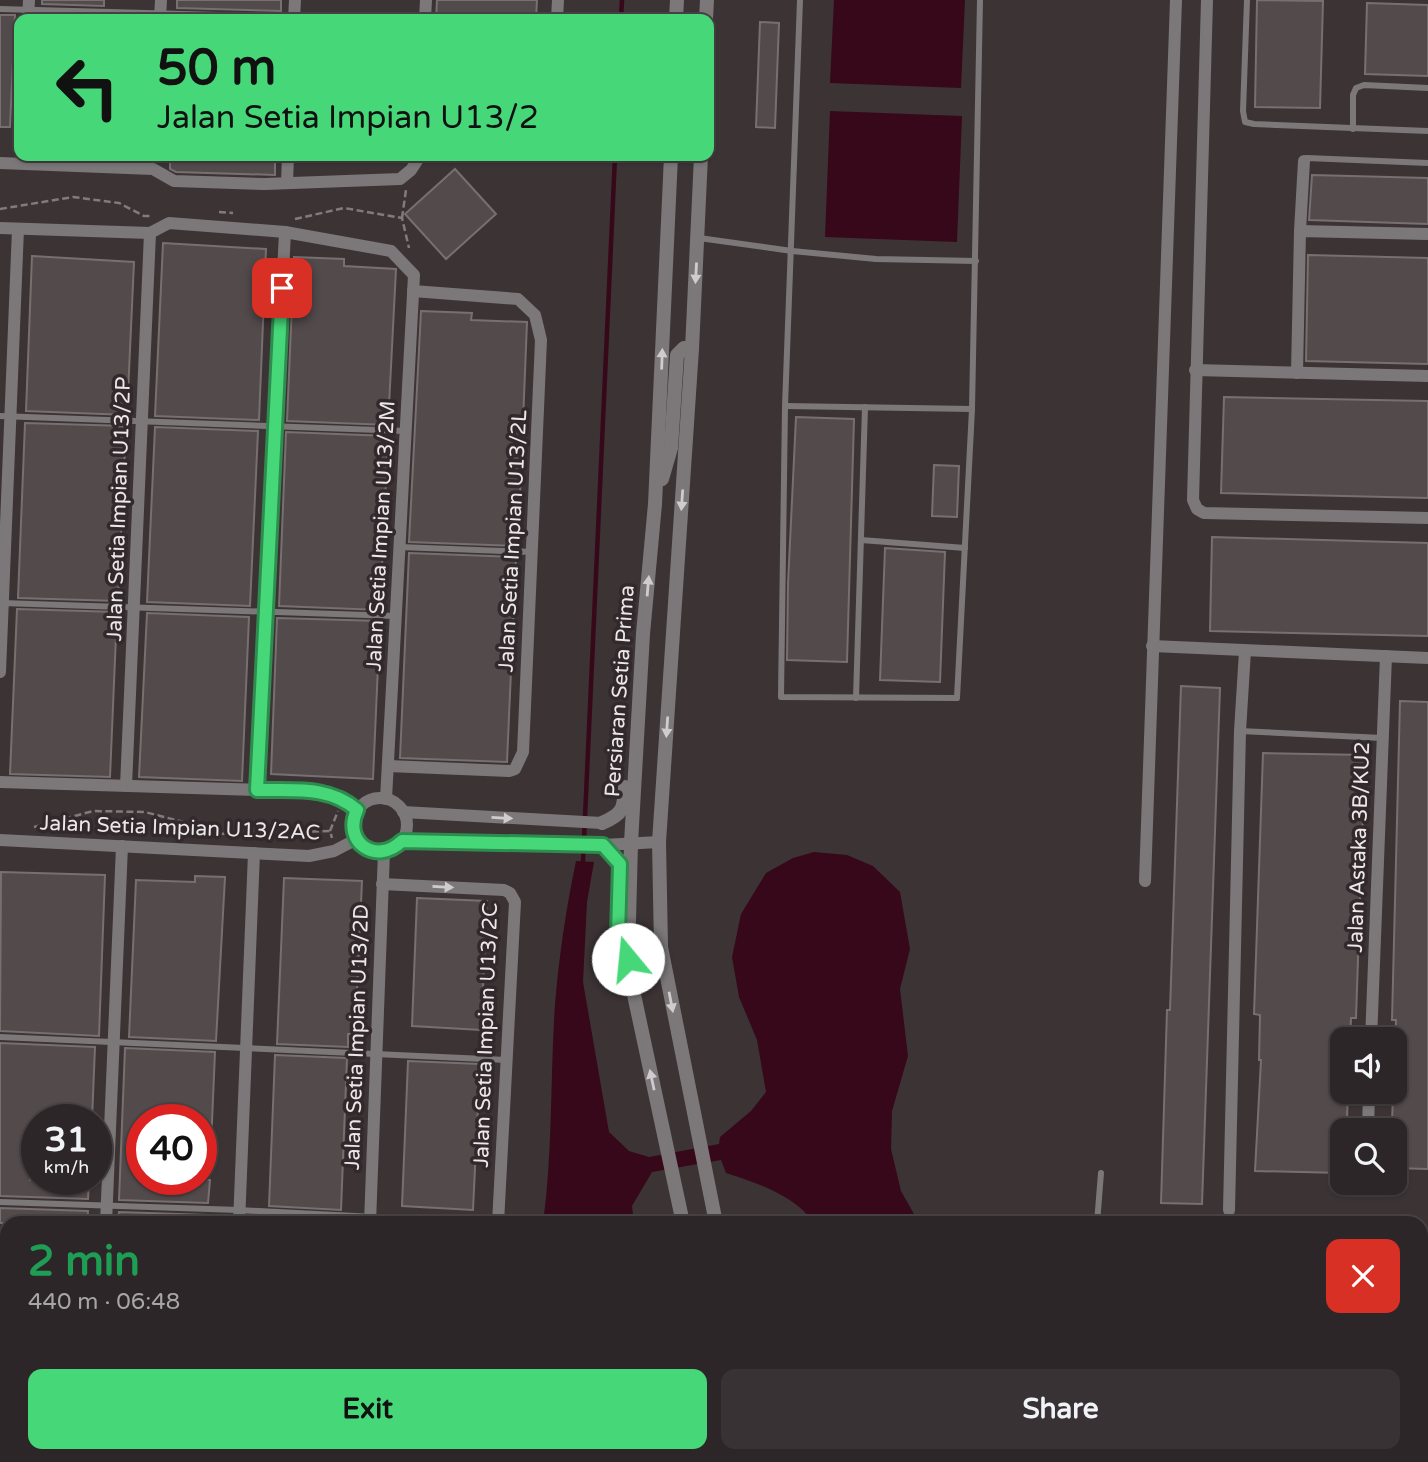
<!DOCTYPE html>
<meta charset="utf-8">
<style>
:root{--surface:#2d2628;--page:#393234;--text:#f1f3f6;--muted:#a7a5a8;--line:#484345;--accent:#46d779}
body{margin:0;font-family:"Varela Round",sans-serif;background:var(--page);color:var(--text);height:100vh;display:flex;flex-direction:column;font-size:26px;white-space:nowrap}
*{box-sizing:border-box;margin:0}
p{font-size:23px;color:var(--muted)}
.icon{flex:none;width:38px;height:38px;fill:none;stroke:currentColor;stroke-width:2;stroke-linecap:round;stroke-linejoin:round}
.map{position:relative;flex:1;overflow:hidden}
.side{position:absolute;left:0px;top:1216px;width:1428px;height:247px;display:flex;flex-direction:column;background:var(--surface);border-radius:21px 21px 0 0;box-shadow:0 2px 5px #0004,0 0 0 2px var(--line)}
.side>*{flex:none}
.guide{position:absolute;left:14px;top:14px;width:700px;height:147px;border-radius:14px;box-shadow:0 2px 5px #0004,0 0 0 2px var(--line);background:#46d779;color:#111;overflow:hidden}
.buttons{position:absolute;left:1330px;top:1027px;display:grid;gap:14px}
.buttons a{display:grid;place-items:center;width:77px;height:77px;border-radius:14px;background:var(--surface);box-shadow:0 2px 5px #0004,0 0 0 2px var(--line);font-size:35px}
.speed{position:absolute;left:21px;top:1104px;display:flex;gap:14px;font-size:35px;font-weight:700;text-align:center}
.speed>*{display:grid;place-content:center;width:91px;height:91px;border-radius:50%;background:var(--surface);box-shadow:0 2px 5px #0004,0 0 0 2px var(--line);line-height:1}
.speed small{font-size:18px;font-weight:400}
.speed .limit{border:10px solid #d22;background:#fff;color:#111}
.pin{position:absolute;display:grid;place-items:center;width:60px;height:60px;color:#fff;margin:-30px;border-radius:14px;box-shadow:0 4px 10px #0006}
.me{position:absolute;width:77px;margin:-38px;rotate:343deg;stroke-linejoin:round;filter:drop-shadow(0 0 5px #0008)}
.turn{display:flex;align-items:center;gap:24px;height:147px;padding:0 28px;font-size:32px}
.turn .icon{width:91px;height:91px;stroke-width:2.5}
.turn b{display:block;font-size:49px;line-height:60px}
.round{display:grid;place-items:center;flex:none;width:74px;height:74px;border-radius:14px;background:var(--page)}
.headline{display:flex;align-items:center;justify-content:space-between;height:119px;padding:0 28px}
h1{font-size:42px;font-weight:700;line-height:52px;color:#1e9e55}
.primary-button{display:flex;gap:14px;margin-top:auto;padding:14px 28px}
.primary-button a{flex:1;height:80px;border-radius:14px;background:var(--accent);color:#111;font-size:28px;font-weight:700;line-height:80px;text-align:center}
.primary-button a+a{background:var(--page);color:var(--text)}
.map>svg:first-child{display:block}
</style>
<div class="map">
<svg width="1428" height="1462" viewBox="0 0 1428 1462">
<rect width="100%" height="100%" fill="#3c3335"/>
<!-- water -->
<g fill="#37081a">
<path d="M 834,0 L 965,0 L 961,88 L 830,83 Z"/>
<path d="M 830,111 L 962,116 L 957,242 L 825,237 Z"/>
<path d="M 814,852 L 847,855 L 873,866 L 900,892 L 910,949 L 900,989 L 908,1056 L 892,1111 L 891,1149 L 901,1191 L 919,1223 L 814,1223 C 795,1195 757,1183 726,1173 L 721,1160 L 652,1172 L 632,1206 L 634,1223 L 543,1223 C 553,1151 550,1077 555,1004 C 559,956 566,909 576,861 L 594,862 L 587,902 L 583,982 L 609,1132 L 629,1151 L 649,1157 L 719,1144 L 720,1137 L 751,1111 L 766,1092 L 757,1040 L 739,997 L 732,957 L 741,914 L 766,873 L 793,858 Z"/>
</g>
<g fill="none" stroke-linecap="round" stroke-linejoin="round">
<!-- stream -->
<g stroke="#37081a" stroke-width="4.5">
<path d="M 621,19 L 622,0"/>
<path d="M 583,861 L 615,156"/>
<path d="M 1421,1259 L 1428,1258"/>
<path d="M 1106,1462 L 1106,1456"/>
<path d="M 1150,1462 L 1151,1456"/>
</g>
</g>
<!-- building -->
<g fill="#534a4c" stroke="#786f71" stroke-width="2">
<path d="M 42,0 L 104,0 L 104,6 L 42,4 Z"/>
<path d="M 177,0 L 281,0 L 281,11 L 177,8 Z"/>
<path d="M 437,0 L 537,0 L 536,19 L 436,19 Z"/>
<path d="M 1257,0 L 1323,1 L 1320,108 L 1255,107 Z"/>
<path d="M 1367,3 L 1428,5 L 1428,76 L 1365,74 Z"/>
<path d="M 0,15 L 15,15 L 10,127 L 0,127 Z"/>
<path d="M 42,16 L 103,18 L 103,19 L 42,19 Z"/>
<path d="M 760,22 L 779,23 L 775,128 L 756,127 Z"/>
<path d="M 170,156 L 275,156 L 275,175 L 176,172 L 170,169 Z"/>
<path d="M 455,169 L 496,214 L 446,259 L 405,214 Z"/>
<path d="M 1312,175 L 1428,178 L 1428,224 L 1309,220 Z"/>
<path d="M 163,243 L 266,249 L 259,420 L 155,416 Z"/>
<path d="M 1308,255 L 1428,258 L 1428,364 L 1306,361 Z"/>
<path d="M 32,256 L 134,262 L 127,415 L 26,411 Z"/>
<path d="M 294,257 L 344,259 L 344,266 L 396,269 L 388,425 L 287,421 Z"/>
<path d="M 421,311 L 472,313 L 471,320 L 527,322 L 518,546 L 409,542 Z"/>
<path d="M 1224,397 L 1428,401 L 1428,498 L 1221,493 Z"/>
<path d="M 796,417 L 854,419 L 847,662 L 787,660 L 788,584 Z"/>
<path d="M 25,423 L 126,426 L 118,601 L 18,598 Z"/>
<path d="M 155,427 L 258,431 L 250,606 L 147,602 Z"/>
<path d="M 286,432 L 388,436 L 380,610 L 279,606 Z"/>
<path d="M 934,465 L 959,466 L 957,517 L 932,516 Z"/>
<path d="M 1212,537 L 1428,543 L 1428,636 L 1210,631 Z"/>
<path d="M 885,548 L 945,552 L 940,682 L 880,680 Z"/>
<path d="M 409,553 L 516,557 L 507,762 L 400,758 Z"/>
<path d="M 17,609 L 117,612 L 110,777 L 10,774 Z"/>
<path d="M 147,613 L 249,617 L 242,781 L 139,777 Z"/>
<path d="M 277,618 L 380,621 L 373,779 L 271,774 Z"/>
<path d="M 1181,686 L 1220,688 L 1202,1204 L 1161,1203 L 1167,1010 L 1170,1010 Z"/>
<path d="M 1400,701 L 1428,702 L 1428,1169 L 1395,1168 L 1395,1121 L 1392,1121 L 1396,1020 L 1392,1020 Z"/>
<path d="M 1263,753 L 1365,755 L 1356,1018 L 1351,1018 L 1350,1040 L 1342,1040 L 1342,1092 L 1348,1092 L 1347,1119 L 1342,1118 L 1342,1173 L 1255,1171 L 1261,1060 L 1259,1060 L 1260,1015 L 1254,1014 Z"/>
<path d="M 1,872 L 105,875 L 99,1036 L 0,1031 Z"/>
<path d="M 195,876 L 225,877 L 216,1041 L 129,1037 L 136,880 L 195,882 Z"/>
<path d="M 284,878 L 362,881 L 355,1034 L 348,1034 L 348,1047 L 277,1044 Z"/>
<path d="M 417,898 L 487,901 L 481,1030 L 412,1026 Z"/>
<path d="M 0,1043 L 95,1047 L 92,1120 L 33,1120 L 30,1180 L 89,1180 L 88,1199 L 0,1196 Z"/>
<path d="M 125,1048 L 215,1052 L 211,1145 L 201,1144 L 201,1120 L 142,1120 L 142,1180 L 210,1180 L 208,1203 L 119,1200 Z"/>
<path d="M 275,1055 L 347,1058 L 341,1210 L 269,1206 Z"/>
<path d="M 408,1061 L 480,1064 L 473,1210 L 402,1206 Z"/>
<path d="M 0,1208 L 88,1211 L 87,1223 L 0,1223 Z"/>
<path d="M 119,1212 L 207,1215 L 207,1223 L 118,1223 Z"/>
<path d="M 269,1217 L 340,1221 L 340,1223 L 268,1223 Z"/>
</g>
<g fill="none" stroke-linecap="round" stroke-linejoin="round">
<!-- path -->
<g stroke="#827b7c" stroke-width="2.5" stroke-dasharray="7 3.5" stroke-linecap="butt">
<path d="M 0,209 L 73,197 L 119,203 L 144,216 L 150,216"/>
<path d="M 219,212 L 233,213"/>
<path d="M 402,218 L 406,190"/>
<path d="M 295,219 L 344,208 L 402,218 L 409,248"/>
<path d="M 34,827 L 93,811 L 145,812 L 191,824 L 219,834 L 330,831 L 332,838"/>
<path d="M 330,831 L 338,811"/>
</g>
<!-- service -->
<g stroke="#7c7879" stroke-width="6">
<path d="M 800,0 L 785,406 L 781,697 L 957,698 L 972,409 L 980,0"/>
<path d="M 1247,0 L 1243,111 L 1245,122 L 1254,124 L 1428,131"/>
<path d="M 0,9 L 369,19"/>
<path d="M 1353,129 L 1353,95 L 1356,88 L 1364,85 L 1428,88"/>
<path d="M 1305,160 L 1307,158 L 1428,163"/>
<path d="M 699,238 L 792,251 L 876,259 L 976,261"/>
<path d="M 785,406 L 972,409"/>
<path d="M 0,416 L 406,431"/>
<path d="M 861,540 L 965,548"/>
<path d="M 399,547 L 532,552"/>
<path d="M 2,603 L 396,616"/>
<path d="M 856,698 L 865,407"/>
<path d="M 1240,731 L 1382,738"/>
<path d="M 0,1037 L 507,1060"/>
<path d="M 0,1202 L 239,1210 L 490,1223"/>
<path d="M 1097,1223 L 1101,1173"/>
<path d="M 598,1456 L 599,1462"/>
<path d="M 832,1456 L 833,1462"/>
<path d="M 795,1462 L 800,1456"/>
<path d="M 1081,1462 L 1081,1456"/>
</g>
<!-- minor -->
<g stroke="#7c7879" stroke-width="12">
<path d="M 1207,0 L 1193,500 L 1197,509 L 1204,513 L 1428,518"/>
<path d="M 28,19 L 29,0"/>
<path d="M 160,19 L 161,0"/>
<path d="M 294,19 L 295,0"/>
<path d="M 425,19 L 426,0"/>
<path d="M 557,19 L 558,0"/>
<path d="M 0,163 L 153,169 L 174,181 L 265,184 L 400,179 L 411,170 L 420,156"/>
<path d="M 287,183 L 288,156"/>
<path d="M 0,228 L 150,233 L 169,223 L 285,232 L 391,251 L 414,275 L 386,799"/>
<path d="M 1300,231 L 1304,161"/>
<path d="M 1195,370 L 1428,376"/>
<path d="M 1297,373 L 1300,231 L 1428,234"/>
<path d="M 1152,646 L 1428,658"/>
<path d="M 0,672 L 18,229"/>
<path d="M 388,766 L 509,771 L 515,769 L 523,752 L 541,340 L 535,315 L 518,299 L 413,291"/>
<path d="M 0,782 L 325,792 L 348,802 L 357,810"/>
<path d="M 126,786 L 150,233"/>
<path d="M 257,790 L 285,232"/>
<circle cx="380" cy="825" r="27"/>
<path d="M 403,812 L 602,823"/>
<path d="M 0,840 L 309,856 L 334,851 L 357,839"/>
<path d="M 402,841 L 603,845 L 659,842"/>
<path d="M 1145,881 L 1176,0"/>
<path d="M 382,884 L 504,890 L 510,893 L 515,902 L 498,1223"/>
<path d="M 1371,1040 L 1386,656"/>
<path d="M 1368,1130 L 1369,1092"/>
<path d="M 1229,1210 L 1240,731 L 1245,651"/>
<path d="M 106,1223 L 122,846"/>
<path d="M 239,1223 L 254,853"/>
<path d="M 370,1223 L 384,852"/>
<path d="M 0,1399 L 7,1398"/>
<path d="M 0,1455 L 7,1454"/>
<path d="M 224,1456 L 225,1462"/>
<path d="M 495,1456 L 496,1462"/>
<path d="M 684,1456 L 686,1462"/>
</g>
<!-- tertiary -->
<g stroke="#7c7879" stroke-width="14">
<path d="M 676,19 L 677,0"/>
<path d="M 706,19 L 707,0"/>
<path d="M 671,156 L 655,504 L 643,634 L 631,843 L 628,959 L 630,976 L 683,1223"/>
<path d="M 701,156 L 692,349 L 659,842 L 661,947 L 716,1223"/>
<path d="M 662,479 L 671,448 L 677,355 L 684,348 L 692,349"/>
<path d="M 602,823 C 623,814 624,809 625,787"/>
<path d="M 603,845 L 619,864 L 618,935 L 626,954"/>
<path d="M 729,1456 L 731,1462"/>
<path d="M 764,1456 L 765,1462"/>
</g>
<!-- motorway -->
<g stroke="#ddd2d5" stroke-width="21">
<path d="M 1421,1341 L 1428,1341"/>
<path d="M 1251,1462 L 1255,1456"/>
</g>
</g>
<!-- one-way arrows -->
<defs><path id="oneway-solid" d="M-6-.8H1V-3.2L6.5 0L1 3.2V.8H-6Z" transform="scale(1.75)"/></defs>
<g fill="#d0cbcc">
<use href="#oneway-solid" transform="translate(696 273) rotate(93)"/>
<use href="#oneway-solid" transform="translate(662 359) rotate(-88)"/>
<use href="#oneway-solid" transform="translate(682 500) rotate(94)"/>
<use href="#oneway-solid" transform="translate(648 586) rotate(-85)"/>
<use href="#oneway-solid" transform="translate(667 727) rotate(94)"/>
<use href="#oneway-solid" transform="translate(502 818) rotate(3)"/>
<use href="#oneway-solid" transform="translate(443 887) rotate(3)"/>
<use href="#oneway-solid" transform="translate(671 1002) rotate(79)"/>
<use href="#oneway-solid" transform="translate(652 1080) rotate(-102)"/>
</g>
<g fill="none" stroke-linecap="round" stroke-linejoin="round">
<!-- route casing -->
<g stroke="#2e8c4f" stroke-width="18">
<path id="route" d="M 282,288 L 257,790 C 292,791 329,785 357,810 C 342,842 376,866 402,841 L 603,845 L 620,864 L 618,935 L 628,959"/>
</g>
<!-- route -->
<use href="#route" stroke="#46d779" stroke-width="12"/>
</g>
<g text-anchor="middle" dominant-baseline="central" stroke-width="7" stroke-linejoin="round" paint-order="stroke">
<!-- street labels -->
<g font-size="21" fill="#ece7e8" stroke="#31292b">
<text transform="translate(119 509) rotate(-88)">Jalan Setia Impian U13/2P</text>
<text transform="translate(381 536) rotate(-87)">Jalan Setia Impian U13/2M</text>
<text transform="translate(513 541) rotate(-87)">Jalan Setia Impian U13/2L</text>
<text transform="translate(620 691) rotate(-86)">Persiaran Setia Prima</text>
<text transform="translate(180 828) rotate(2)">Jalan Setia Impian U13/2AC</text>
<text transform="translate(1359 847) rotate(-88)">Jalan Astaka 3B/KU2</text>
<text transform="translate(486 1035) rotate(-88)">Jalan Setia Impian U13/2C</text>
<text transform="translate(357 1037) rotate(-88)">Jalan Setia Impian U13/2D</text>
</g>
</g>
</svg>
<div class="buttons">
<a><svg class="icon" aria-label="sound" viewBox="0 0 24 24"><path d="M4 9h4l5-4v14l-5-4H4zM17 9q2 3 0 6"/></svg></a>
<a><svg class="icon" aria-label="search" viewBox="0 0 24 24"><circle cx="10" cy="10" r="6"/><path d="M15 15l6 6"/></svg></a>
</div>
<div class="speed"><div>31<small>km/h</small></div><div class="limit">40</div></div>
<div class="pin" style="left:282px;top:288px;background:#d93025"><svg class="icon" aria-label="arrive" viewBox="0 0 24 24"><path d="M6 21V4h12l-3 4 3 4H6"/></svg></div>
<svg class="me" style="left:628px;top:959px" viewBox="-20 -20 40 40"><circle r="19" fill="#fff"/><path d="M0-13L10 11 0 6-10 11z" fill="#46d779"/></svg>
<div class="guide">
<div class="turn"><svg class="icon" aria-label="left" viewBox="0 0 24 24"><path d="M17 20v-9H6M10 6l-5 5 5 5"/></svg><div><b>50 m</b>Jalan Setia Impian U13/2</div></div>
</div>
<section class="side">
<div class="headline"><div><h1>2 min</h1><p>440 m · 06:48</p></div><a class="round" style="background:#d93025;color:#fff"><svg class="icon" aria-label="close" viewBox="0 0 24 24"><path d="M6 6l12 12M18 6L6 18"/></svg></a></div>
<div class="primary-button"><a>Exit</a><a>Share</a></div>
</section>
</div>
